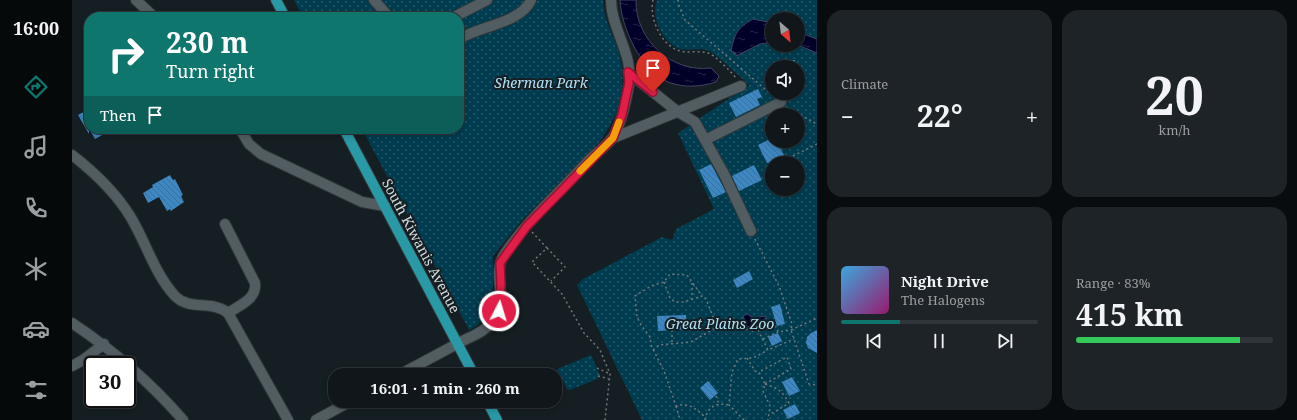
<!DOCTYPE html>
<meta charset="utf-8">
<style>
body{margin:0;font-family:"Noto Serif",serif;background:#1e2327;color:#f1f3f6;height:100vh;display:flex;flex-direction:column;font-size:15px;white-space:nowrap}
*{box-sizing:border-box;margin:0}
p{font-size:13px;color:#9c9fa2}
.icon{flex:none;width:22px;height:22px;fill:none;stroke:currentColor;stroke-width:2;stroke-linecap:round;stroke-linejoin:round}
.map{position:relative;flex:1;overflow:hidden}
.side{display:flex;flex-direction:column;gap:10px;padding:10px;background:#090c0e;width:480px}
.side>*{flex:none}
.guide{position:absolute;left:12px;top:12px;width:380px;height:122px;border-radius:16px;box-shadow:0 2px 6px #0003,0 0 0 1px #303539;background:#0f766e;color:#fff;overflow:hidden}
.needle{width:26px;rotate:152deg}
.buttons{position:absolute;left:693px;top:12px;display:grid;gap:8px}
.buttons a{display:grid;place-items:center;width:40px;height:40px;border-radius:50%;background:#10161a;box-shadow:0 2px 6px #0003,0 0 0 1px #303539;font-size:20px}
.speed{position:absolute;left:12px;top:356px;display:flex;gap:8px;font-size:20px;font-weight:700;text-align:center}
.speed>*{display:grid;place-content:center;width:52px;height:52px;border-radius:50%;background:#10161a;box-shadow:0 2px 6px #0003,0 0 0 1px #303539;line-height:1}
.speed .limit{border:2px solid #111;border-radius:6px;background:#fff;color:#111}
.pin{position:absolute;display:grid;place-items:center;width:34px;height:34px;color:#fff;margin:-41px -17px;border-radius:50% 50% 50% 0;rotate:-45deg;box-shadow:0 0 4px #0007}
.pin .icon{rotate:45deg}
.me{position:absolute;width:44px;margin:-22px;rotate:5deg;stroke-linejoin:round;filter:drop-shadow(0 0 3px #0008)}
.turn{display:flex;align-items:center;gap:14px;height:84px;padding:0 16px;font-size:18px}
.turn .icon{width:52px;height:52px;stroke-width:2.5}
.turn b{display:block;font-size:28px;line-height:34px}
.then{display:flex;align-items:center;height:38px;padding:0 16px;background:#0003;gap:8px;font-size:15px}
.big{font-size:30px;font-weight:700;line-height:1.1}
.side .widget{flex:1;display:flex;flex-direction:column;justify-content:center;gap:6px;min-width:0;padding:0 14px;border-radius:16px;background:#1e2327}
.side .dial{align-items:center;gap:0}
.dial b{font-size:52px;line-height:1}
.song{display:flex;align-items:center;gap:12px}
.cover{width:48px;height:48px;border-radius:6px;background:linear-gradient(135deg,hsl(200 70% 55%),hsl(320 70% 35%))}
.played{height:4px;border-radius:2px;background:linear-gradient(90deg,#0f766e 30%,#303539 30%)}
.keys{display:flex;justify-content:space-around;direction:ltr}
.heat{display:flex;justify-content:space-between;align-items:center;font-size:22px;direction:ltr}
.charge{height:6px;border-radius:3px;background:linear-gradient(90deg,#34c759 83%,#303539 0)}
.side .tiles{flex:1;display:grid;gap:10px;grid-template-columns:repeat(2,1fr)}
.trip{position:absolute;left:256px;top:368px;width:234px;height:40px;border-radius:16px;background:#10161a;box-shadow:0 2px 6px #0003,0 0 0 1px #303539;font-weight:700;line-height:40px;text-align:center}
main{display:flex;flex:1;min-height:0}
.tab-bar{display:flex;flex-direction:column;width:72px;justify-content:space-around;align-items:center;background:#06090a;color:#9c9fa2}
.tab-bar .icon{width:28px;height:28px}
.tab-bar .selected{color:#0f766e}
.tab-bar b{font-size:18px;color:#f1f3f6}
.map>svg:first-child{display:block}
.grass{fill:url(#grass-dots);fill-rule:evenodd}
.water{fill:url(#water-ripples);stroke:#414260}
.building{fill:url(#building-back-hatch)}
.lines{fill:none;stroke-linecap:round;stroke-linejoin:round}
.minor-casing{stroke:#30373a;stroke-width:12}
.major-casing{stroke:#30373a;stroke-width:12}
.path{stroke:#70787b;stroke-width:1.5;stroke-dasharray:2 3;stroke-linecap:butt}
.minor{stroke:#525d62;stroke-width:10}
.major{stroke:#2999a5;stroke-width:10}
.route-casing{stroke:#92132f;stroke-width:10}
.route{stroke:#e11d48;stroke-width:7}
.slow{stroke:#f59e0b;stroke-width:7}
.labels{text-anchor:middle;stroke-width:4;stroke-linejoin:round;paint-order:stroke}
.park-label{font-size:14px;font-style:italic;fill:#afe1f6;stroke:#151e22}
.street-label{font-size:14px;fill:#d5dcdf;stroke:#151e22}
</style>
<main>
<nav class="tab-bar">
<b>16:00</b>
<svg class="icon selected" aria-label="directions" viewBox="0 0 24 24"><path d="M12 3l9 9-9 9-9-9zM9 14v-3h6M13 9l2 2-2 2"/></svg>
<svg class="icon" aria-label="music" viewBox="0 0 24 24"><path d="M9 18V5l10-2v13"/><circle cx="6" cy="18" r="3"/><circle cx="16" cy="16" r="3"/></svg>
<svg class="icon" aria-label="phone" viewBox="0 0 24 24"><path d="M5 4h4l2 5-3 2q2 4 5 5l2-3 5 2v4C11 20 4 13 5 4z"/></svg>
<svg class="icon" aria-label="climate" viewBox="0 0 24 24"><path d="M12 3v18M4 7l16 10M4 17L20 7"/></svg>
<svg class="icon" aria-label="car" viewBox="0 0 24 24"><path d="M5 17H2v-5l4-1 3-4h7l3 4 3 1v5h-3M9 17h6M6 11h13"/><circle cx="7" cy="17" r="2"/><circle cx="17" cy="17" r="2"/></svg>
<svg class="icon" aria-label="filters" viewBox="0 0 24 24"><path d="M4 7h16M4 17h16"/><circle cx="9" cy="7" r="2"/><circle cx="15" cy="17" r="2"/></svg>
</nav>
<div class="map">
<svg width="745" height="420" viewBox="0 0 745 420">
<defs>
<pattern id="grass-dots" width="8" height="8" patternUnits="userSpaceOnUse"><rect width="8" height="8" fill="#003c4f"/><path d="M2 2h.1M6 6h.1" fill="none" stroke="#245868" stroke-width="1.8" stroke-linecap="round"/></pattern>
<pattern id="water-ripples" width="26" height="14" patternUnits="userSpaceOnUse"><rect width="26" height="14" fill="#010029"/><path d="M2 4q2-2 4 0t4 0M15 11q2-2 4 0t4 0" fill="none" stroke="#252548"/></pattern>
<pattern id="building-back-hatch" width="6" height="6" patternUnits="userSpaceOnUse"><rect width="6" height="6" fill="#3d87c3"/><path d="M-1 5l2 2M0 0l6 6M5-1l2 2" fill="none" stroke="#3e6f96"/></pattern>
</defs>
<rect width="100%" height="100%" fill="#151e22"/>
<g class="grass">
<path d="M222,0H531C532,17 538,29 544,44C557,79 550,112 528,141L450,220L421,256V302L413,318L404,326L397,330L290,129H387V17H231Z"/>
<path d="M585,0H745V420H570L505,285L511,279L590,237L600,240L604,229L642,209L606,133L677,85C665,74 653,62 639,52C632,47 617,51 608,49C591,43 578,17 585,0ZM700,19H726V45H700ZM700,67H726V93H700ZM700,115H726V141H700ZM700,163H726V189H700Z"/>
<path d="M519,355L528,375L525,379L498,390L495,389L485,369Z"/>
</g>
<g class="water">
<path d="M548,0H564C563,40 600,73 639,68L647,76L644,82C628,87 612,88 596,82C569,71 549,27 548,0Z"/>
<path d="M681,19L700,23V42L688,44L664,56V53L659,51C663,33 665,28 681,19Z"/>
<path d="M726,32L745,39V53L726,45Z"/>
<path d="M675,314L682,318L694,316L692,324L675,327L671,316Z"/>
</g>
<g class="building">
<path d="M708,60H723V67H707Z"/>
<path d="M686,89L690,97L685,99L688,105L664,117L657,103Z"/>
<path d="M17,109V134L6,115Z"/>
<path d="M17,129H41L23,139Z"/>
<path d="M700,138V141H705L714,159L707,163H695L686,145Z"/>
<path d="M639,164L654,192L641,198L627,170Z"/>
<path d="M682,165L690,180L667,191L660,176Z"/>
<path d="M98,175L101,180L103,179L111,195L109,196L112,202L99,211L98,209L95,211L87,197L76,203L71,193L81,187L80,185Z"/>
<path d="M677,271L681,279L665,288L661,280Z"/>
<path d="M708,304L713,324L705,326L699,307Z"/>
<path d="M614,315V329L586,331L585,316Z"/>
<path d="M745,330V353L736,348L734,343L735,337L739,333Z"/>
<path d="M706,333L710,341L700,346L696,337Z"/>
<path d="M720,377L728,391L717,396L710,382Z"/>
<path d="M636,381L646,393L638,400L628,388Z"/>
<path d="M723,404L728,413L716,419L711,410Z"/>
</g>
<g class="lines">
<g class="minor-casing">
<g id="minor">
<path d="M64,0L82,17"/>
<path d="M302,0L317,17"/>
<path d="M382,17L415,0"/>
<path d="M387,39C408,26 449,23 459,0"/>
<path d="M556,72L606,112L623,122L652,174L679,231"/>
<path d="M168,129L177,144L189,154L290,202L313,206"/>
<path d="M541,138L669,86"/>
<path d="M635,139L709,102"/>
<path d="M0,155C22,172 43,192 58,216C74,242 82,273 103,296C117,311 141,300 156,313L216,420"/>
<path d="M153,224L183,283C185,299 168,305 156,313"/>
<path d="M0,323C42,351 78,382 111,420"/>
<path d="M0,366L11,360L32,344"/>
<path d="M327,375C346,365 364,355 383,345C396,337 411,334 421,321C438,300 419,275 432,255C455,220 489,191 517,160C524,153 536,145 541,137C550,122 554,102 557,85C562,55 539,29 539,0"/>
<path d="M244,420L279,401"/>
</g>
</g>
<g class="major-casing">
<g id="major">
<path d="M204,0L213,17"/>
<path d="M272,129L402,375"/>
<path d="M415,401L425,420"/>
</g>
</g>
<g class="path">
<path d="M581,0C577,17 588,43 605,50C615,54 626,50 636,53C643,55 659,72 664,78"/>
<path d="M606,0L607,6L613,20L701,96"/>
<path d="M715,108L745,124"/>
<path d="M714,163L719,157L745,144"/>
<path d="M460,232L475,248L460,262L490,294L512,333L528,350L538,374L533,420"/>
<path d="M683,239L707,286L720,324L719,330L737,384L745,385"/>
<path d="M475,248L493,267L479,281"/>
<path d="M592,282L598,298L603,302H612L630,296L615,275L598,274L592,282L579,286L563,296L565,317L569,325L578,337L579,345L592,371L604,406C617,402 624,409 633,417"/>
<path d="M620,283V299"/>
<path d="M645,327L672,328L681,331L703,325L706,332L719,330L745,318"/>
<path d="M600,330V344"/>
<path d="M686,330L696,350L722,339"/>
<path d="M691,339L706,332"/>
<path d="M581,350L587,345L619,342L645,327L634,299L630,296"/>
<path d="M675,358L683,371L687,372"/>
<path d="M525,368L538,374"/>
<path d="M526,376L537,379"/>
<path d="M693,384L719,369L715,357L687,372L693,384L691,391L698,406L696,420"/>
<path d="M693,384C706,388 710,391 717,403L701,413L697,412"/>
<path d="M644,396L647,404"/>
<path d="M604,406L608,420"/>
<path d="M633,420C635,407 644,402 657,405"/>
<path d="M672,420L657,405L660,372L666,359L681,358L696,350"/>
</g>
<use href="#minor" class="minor"/>
<use href="#major" class="major"/>
</g>
<g class="lines">
<g class="route-casing">
<path id="route" d="M427,311L429,285L428,263L455,226L541,138L550,115L557,83L556,72L581,92"/>
</g>
<use href="#route" class="route"/>
<path class="slow" d="M508,171L541,138L547,122"/>
</g>
<g class="labels">
<g class="park-label">
<text x="469" y="88">Sherman Park</text>
<text x="648" y="329">Great Plains Zoo</text>
</g>
<g class="street-label">
<text transform="translate(349 246) rotate(62)" y="5">South Kiwanis Avenue</text>
</g>
</g>
</svg>
<div class="buttons">
<a><svg class="needle" viewBox="-14 -14 28 28"><path d="M0-13l5 13h-10z" fill="#e53935"/><path d="M0 13l5-13h-10z" fill="#9c9fa2"/></svg></a>
<a><svg class="icon" aria-label="sound" viewBox="0 0 24 24"><path d="M4 9h4l5-4v14l-5-4H4zM17 9q2 3 0 6"/></svg></a>
<a>+</a>
<a>−</a>
</div>
<div class="speed"><div class="limit">30</div></div>
<div class="pin" style="left:581px;top:92px;background:#d93025"><svg class="icon" aria-label="arrive" viewBox="0 0 24 24"><path d="M6 21V4h12l-3 4 3 4H6"/></svg></div>
<svg class="me" style="left:427px;top:311px" viewBox="-20 -20 40 40"><circle r="17" fill="#e11d48" stroke="#fff" stroke-width="3"/><path d="M0-11L8 9 0 5-8 9z" fill="#fff"/></svg>
<div class="trip">16:01 · 1 min · 260 m</div>
<div class="guide">
<div class="turn"><svg class="icon" aria-label="right" viewBox="0 0 24 24"><path d="M7 20v-9h11M14 6l5 5-5 5"/></svg><div><b>230 m</b>Turn right</div></div>
<div class="then">Then<svg class="icon" aria-label="arrive" viewBox="0 0 24 24"><path d="M6 21V4h12l-3 4 3 4H6"/></svg></div>
</div>
</div>
<section class="side">
<div class="tiles">
<div class="widget"><p>Climate</p>
<div class="heat"><a>−</a><b class="big">22°</b><a>+</a></div>
</div>
<div class="widget dial"><b>20</b><p>km/h</p></div>
<div class="widget">
<div class="song"><i class="cover"></i><div><b>Night Drive</b><p>The Halogens</p></div></div>
<div class="played"></div>
<div class="keys"><svg class="icon" aria-label="previous" viewBox="0 0 24 24"><path d="M18 5L8 12l10 7zM5 5v14"/></svg><svg class="icon" aria-label="pause" viewBox="0 0 24 24"><path d="M8 5v14M16 5v14"/></svg><svg class="icon" aria-label="next" viewBox="0 0 24 24"><path d="M6 5l10 7-10 7zM19 5v14"/></svg></div>
</div>
<div class="widget"><p>Range · 83%</p><b class="big">415 km</b><div class="charge"></div></div>
</div>
</section>
</main>
